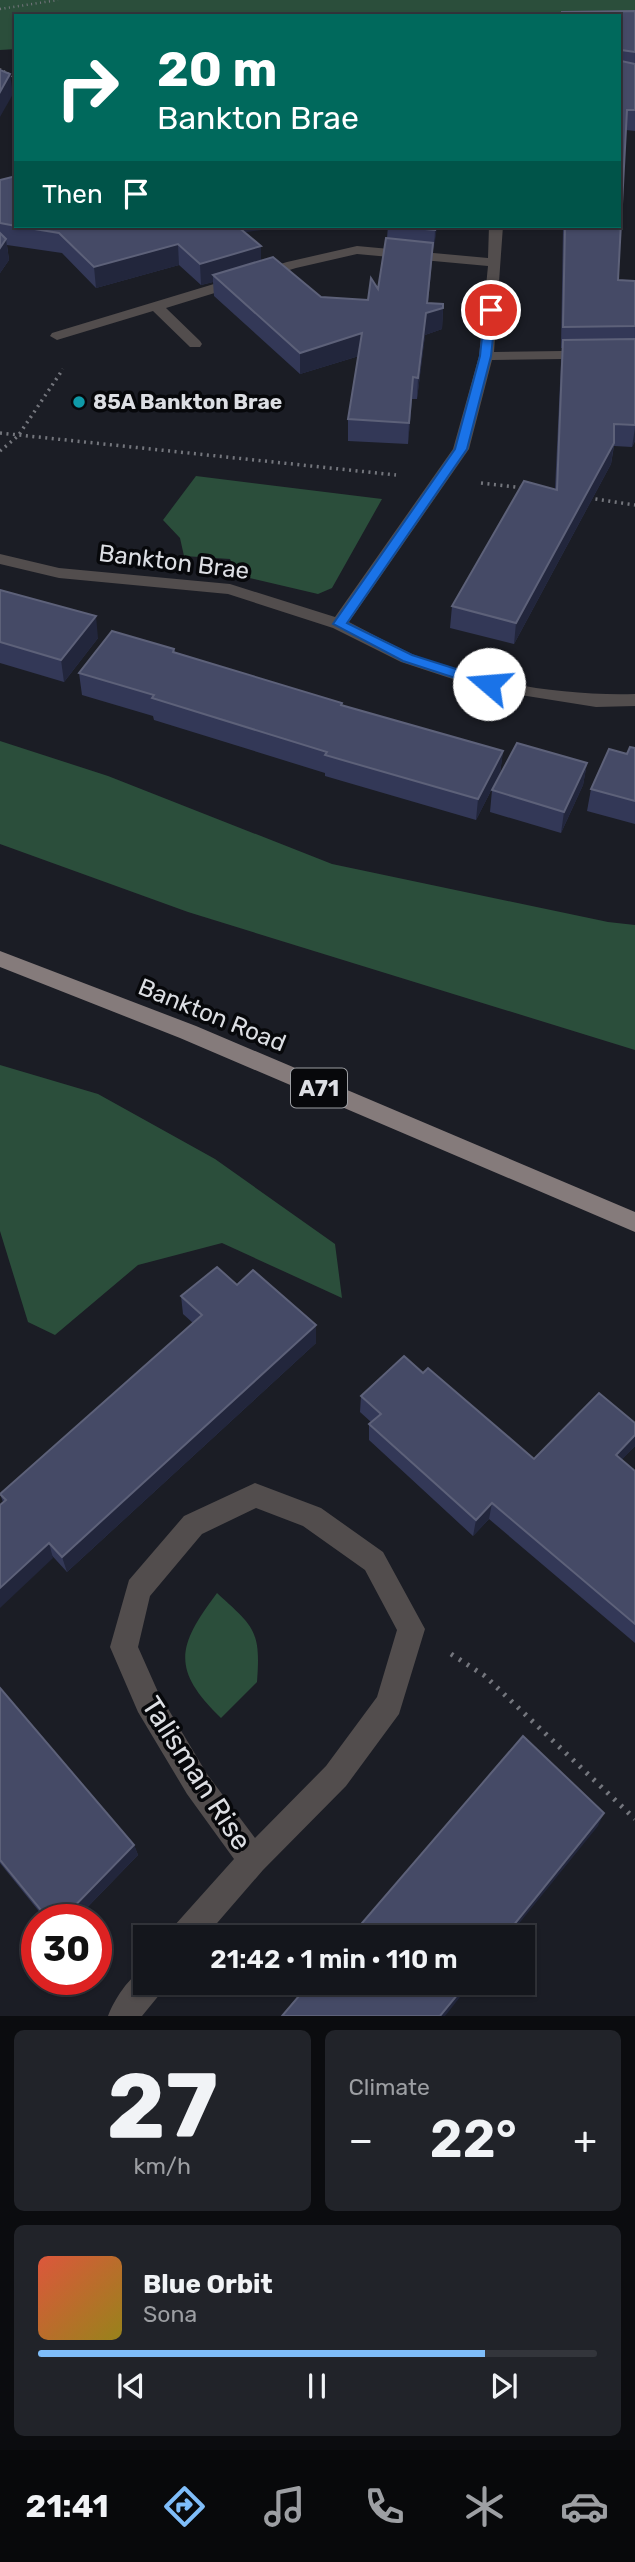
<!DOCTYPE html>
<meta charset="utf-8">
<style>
body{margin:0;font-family:Rubik,sans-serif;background:#212329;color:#f1f3f6;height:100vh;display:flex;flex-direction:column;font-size:26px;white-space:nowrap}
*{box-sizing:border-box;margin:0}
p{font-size:23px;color:#9d9fa3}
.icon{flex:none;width:38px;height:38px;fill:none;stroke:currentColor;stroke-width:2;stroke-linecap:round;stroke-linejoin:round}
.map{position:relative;height:2016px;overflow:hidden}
.side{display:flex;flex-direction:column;gap:14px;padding:14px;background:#0b0c0f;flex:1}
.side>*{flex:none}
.top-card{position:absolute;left:14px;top:14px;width:607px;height:214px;border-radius:0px;box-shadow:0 2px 5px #0004,0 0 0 2px #33353b;background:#00695c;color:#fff;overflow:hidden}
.speed{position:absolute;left:21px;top:1904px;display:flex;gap:14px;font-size:35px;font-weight:700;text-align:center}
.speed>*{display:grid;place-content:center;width:91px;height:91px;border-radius:50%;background:#14161c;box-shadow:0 2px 5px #0004,0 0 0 2px #33353b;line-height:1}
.speed .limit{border:10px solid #d22;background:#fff;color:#111}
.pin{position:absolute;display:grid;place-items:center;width:60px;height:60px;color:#fff;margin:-30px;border:4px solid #fff;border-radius:50%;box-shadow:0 2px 7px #0007}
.me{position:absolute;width:77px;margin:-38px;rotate:288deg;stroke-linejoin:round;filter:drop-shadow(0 0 5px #0008)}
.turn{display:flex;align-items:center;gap:24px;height:147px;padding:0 28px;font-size:32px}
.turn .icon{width:91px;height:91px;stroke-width:2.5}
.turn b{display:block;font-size:49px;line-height:60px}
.then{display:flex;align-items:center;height:66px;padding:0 28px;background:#0003;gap:14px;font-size:26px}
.big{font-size:52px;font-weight:600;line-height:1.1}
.side .widget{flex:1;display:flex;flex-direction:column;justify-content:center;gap:10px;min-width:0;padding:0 24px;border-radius:10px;background:#212329}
.side .dial{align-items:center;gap:0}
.dial b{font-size:91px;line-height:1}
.song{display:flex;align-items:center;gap:21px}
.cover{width:84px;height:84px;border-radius:10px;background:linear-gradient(135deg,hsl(10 70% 55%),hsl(50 70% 35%))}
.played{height:7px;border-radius:4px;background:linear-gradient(90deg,#7fbdf9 80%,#33353b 80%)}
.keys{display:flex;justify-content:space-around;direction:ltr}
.heat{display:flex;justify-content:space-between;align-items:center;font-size:38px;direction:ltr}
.side .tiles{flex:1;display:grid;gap:14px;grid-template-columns:1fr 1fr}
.widget:last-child{grid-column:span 2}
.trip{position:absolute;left:133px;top:1925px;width:402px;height:70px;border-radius:0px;background:#14161c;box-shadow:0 2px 5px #0004,0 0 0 2px #33353b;font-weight:600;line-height:70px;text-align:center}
.menu{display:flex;height:112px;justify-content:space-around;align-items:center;background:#08090b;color:#9d9fa3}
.menu .icon{width:49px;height:49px}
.menu .current{color:#7fbdf9}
.menu b{font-size:32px;color:#f1f3f6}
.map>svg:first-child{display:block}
.green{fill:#2b4e3b}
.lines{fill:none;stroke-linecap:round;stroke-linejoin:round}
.path-far2{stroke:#74767d;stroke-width:2.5;stroke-dasharray:1 3.5;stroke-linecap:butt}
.path-far1{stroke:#74767d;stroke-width:3.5;stroke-dasharray:2 4.5;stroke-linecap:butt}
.path{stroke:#74767d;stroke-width:5;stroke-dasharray:2.5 7;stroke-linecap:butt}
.street{fill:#524d4d;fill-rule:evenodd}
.primary{fill:#857b7b;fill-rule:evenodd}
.wall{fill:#333857}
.shaded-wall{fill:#22263c}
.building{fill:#454a66;stroke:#5d6179;stroke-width:2}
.route{fill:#1a73e8;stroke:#114b97;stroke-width:2}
.culture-dot{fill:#0f9aa8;stroke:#07080b;stroke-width:2.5}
.labels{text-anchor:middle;stroke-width:7;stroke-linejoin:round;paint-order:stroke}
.far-poi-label{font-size:21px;font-weight:bold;fill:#dcdee3;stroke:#07080b;text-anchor:start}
.shield{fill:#07080b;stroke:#9c9ea2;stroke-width:2}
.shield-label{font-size:23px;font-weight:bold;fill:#dcdee3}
.street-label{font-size:24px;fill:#dcdee3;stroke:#07080b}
.near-street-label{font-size:28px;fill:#dcdee3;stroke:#07080b}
</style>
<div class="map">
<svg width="635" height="2016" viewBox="0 0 635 2016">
<rect width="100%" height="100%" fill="#1b1d25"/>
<g class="green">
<path d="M0,0H635V14L16,16V49L0,50Z"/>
<path d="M196,476L382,499L332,588L318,594L237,575L230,559L184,556L180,538L163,520Z"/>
<path d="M0,741L108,776L332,864L608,922L635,925V1050L188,912L0,844Z"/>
<path d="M0,1065L98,1094L215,1159L335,1244L342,1298L222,1243L138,1265L55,1335L28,1322L0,1231Z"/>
<path d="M217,1593C254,1627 261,1630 257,1682L221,1718C170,1669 178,1645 217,1593Z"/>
</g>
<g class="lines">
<g class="path-far2">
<path d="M0,9L58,0"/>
<path d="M0,69L16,78"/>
</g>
<g class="path-far1">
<path d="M0,433L396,475"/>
<path d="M0,451L18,436L63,369"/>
<path d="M481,483L525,488"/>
<path d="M589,498L635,505"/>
</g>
<path class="path" d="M451,1654L485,1676L635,1819"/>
<g class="street">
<path d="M489,226H503L494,352L635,350V358L492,360L469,449L349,622C370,633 391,644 412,654C481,683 561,696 635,694V706L596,707L483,689L401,662L333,628L228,594L59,578L0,564V554L59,568L230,584L335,617L453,449L479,356L488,266L357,254L296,268L166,308L200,341L202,344L200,347H190L153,311L57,340L50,336L52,333L287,262L357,246L488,258Z"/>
<path d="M255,1483L321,1508L383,1552L425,1629L399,1714L346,1786L263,1870L205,1937H170L174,1926L234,1859L187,1794L138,1712L110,1647L129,1580L184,1516ZM256,1508L303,1526L365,1570L397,1630L377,1697L326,1766L255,1838L207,1774L158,1692L138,1647L150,1596L202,1534Z"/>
<path d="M145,1969V1983H164L160,1994L142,2016H108C114,2000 129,1976 145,1969Z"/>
</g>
<path class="primary" d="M0,951L196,1026L635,1212V1232L180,1038L0,967Z"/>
</g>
<g class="wall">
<path d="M635,11V131L626,130L618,280L635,281V441L632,447L614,446L611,464L514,644L450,628L452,606L555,489L561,362L562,348H561L563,226H620V16Z"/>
<path d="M0,180L244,232L261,260L321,297L368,300L378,289L387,238L388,226H437L433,250L428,303L443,308L442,329L425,335L417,399H412L408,444L348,441V419L359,356L300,374L214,296L213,282L201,285L179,265L96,288L62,253L7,245L9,260L0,273Z"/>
<path d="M0,590L98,638L64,682L0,663Z"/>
<path d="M174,649L175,652L342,705L503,751L500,773L476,820L325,776V773L154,720L153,716L82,695L79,673Z"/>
<path d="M635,748V824L587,811L591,789Z"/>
<path d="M587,763L583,785L561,833L490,812L492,790Z"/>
<path d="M237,1285L316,1325V1343L67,1572L3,1502L0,1494L193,1323L183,1314L181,1296Z"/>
<path d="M423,1373L534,1459L635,1423V1446L621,1460L635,1471V1643L489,1519L473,1536L369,1440V1424L371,1422L360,1412L361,1396Z"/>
<path d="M0,1688L134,1845L138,1855L75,1920H46L0,1863Z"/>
</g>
<g class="shaded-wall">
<path d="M10,74L13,94L0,117V92Z"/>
<path d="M224,226H293L224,235Z"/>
<path d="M435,226H437L434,250L435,230Z"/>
<path d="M6,239L9,260L0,273V248Z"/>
<path d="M433,243L427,313L443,308L442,329L425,335L417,399L418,378Z"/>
<path d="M178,244L179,265L96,288L94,267Z"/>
<path d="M261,246V267L213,275V282L201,285L200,264Z"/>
<path d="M362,333V355L300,374V353Z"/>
<path d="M413,377L412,399L408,444L409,423Z"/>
<path d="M635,428V441L632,447Z"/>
<path d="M614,443L611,464L514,644L516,623Z"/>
<path d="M96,616L98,638L64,682L61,660Z"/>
<path d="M503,751L500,773L476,820L478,799Z"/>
<path d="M587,763L583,785L561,833L564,812Z"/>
<path d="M316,1325V1343L67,1572L62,1557Z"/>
<path d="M635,1435V1446L611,1471L616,1455Z"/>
<path d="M492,1503L489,1519L473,1536L476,1520Z"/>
<path d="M49,1543L53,1558L0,1608V1588Z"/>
<path d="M604,1813L598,1826L508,1937H504Z"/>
<path d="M134,1845L138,1855L75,1920H61Z"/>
<path d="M467,1983H471L445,2016H440Z"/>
</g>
<g class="building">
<path d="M635,11V52L621,50V61L635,64V110H627L618,280L635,281V326L563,327L565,226H620V16H562V12Z"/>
<path d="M0,70L10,74L0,92Z"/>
<path d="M16,176V226L0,223V180Z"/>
<path d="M16,226H237L261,246L200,264L178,244L94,267L59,233Z"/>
<path d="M391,226H435V230Z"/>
<path d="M0,233L6,239L0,248Z"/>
<path d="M386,238L433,243L427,303L443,304V308L426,313L418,378L413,377L409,423L348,419L362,333L300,353L213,275L273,257L321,297L368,300L371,278L378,289Z"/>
<path d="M635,339V425L614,424V443L516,623L452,606L524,481L557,490L563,340Z"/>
<path d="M0,590L96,616L61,660L0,642Z"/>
<path d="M112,631L174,649L173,652L342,703L341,705L503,751L478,799L325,755L327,752L152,698L154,695L79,673Z"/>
<path d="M517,743L587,763L564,812L492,790Z"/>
<path d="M630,747L635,748V801L591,789L609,749L627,754Z"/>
<path d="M217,1267L237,1285L253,1270L316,1325L62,1557L49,1543L0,1588V1505L6,1500L0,1494L202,1315L181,1296Z"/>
<path d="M404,1356L423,1373L428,1368L534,1459L599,1393L635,1423V1435L616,1455L635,1471V1624L492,1503L476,1520L369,1424L381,1414L361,1396Z"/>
<path d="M0,1688L134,1845L61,1920H49L0,1860Z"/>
<path d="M523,1736L604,1813L504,1937H350Z"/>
<path d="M310,1983H467L440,2016H282Z"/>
</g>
<path class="route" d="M491,306L496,310L491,356L467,449L347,623L412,655L494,681V688L489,689L403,661L333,624L455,449L480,356L485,310Z"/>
<circle class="culture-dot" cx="79" cy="402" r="7"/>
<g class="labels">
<g class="far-poi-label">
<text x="93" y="409">85A Bankton Brae</text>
</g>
<rect class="shield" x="291" y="1068.5" width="56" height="39" rx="5"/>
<g class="shield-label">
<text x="319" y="1096">A71</text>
</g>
<g class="street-label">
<text transform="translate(174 562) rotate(7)" y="8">Bankton Brae</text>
<text transform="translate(212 1015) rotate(22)" y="8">Bankton Road</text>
</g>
<g class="near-street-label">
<text transform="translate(197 1773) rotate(57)" y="10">Talisman Rise</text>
</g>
</g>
</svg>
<div class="speed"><div class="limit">30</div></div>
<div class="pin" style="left:491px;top:310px;background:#d93025"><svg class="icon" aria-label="arrive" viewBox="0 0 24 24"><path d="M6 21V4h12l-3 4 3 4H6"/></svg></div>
<svg class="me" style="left:489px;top:684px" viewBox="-20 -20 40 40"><circle r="19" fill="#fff"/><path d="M0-13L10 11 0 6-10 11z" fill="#1a73e8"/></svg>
<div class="trip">21:42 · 1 min · 110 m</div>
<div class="top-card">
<div class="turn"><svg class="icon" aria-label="right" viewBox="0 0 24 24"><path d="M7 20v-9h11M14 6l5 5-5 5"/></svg><div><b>20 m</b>Bankton Brae</div></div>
<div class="then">Then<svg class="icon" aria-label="arrive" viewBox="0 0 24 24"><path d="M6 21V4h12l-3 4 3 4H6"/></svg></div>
</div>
</div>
<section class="side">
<div class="tiles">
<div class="widget dial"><b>27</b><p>km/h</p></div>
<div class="widget"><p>Climate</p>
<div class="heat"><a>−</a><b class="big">22°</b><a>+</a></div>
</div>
<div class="widget">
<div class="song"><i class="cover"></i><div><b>Blue Orbit</b><p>Sona</p></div></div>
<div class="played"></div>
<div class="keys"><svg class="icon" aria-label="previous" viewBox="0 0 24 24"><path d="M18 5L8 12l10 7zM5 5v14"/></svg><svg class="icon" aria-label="pause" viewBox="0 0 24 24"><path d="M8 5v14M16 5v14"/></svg><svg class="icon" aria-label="next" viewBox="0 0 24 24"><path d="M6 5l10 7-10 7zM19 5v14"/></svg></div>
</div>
</div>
</section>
<nav class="menu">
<b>21:41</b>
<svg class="icon current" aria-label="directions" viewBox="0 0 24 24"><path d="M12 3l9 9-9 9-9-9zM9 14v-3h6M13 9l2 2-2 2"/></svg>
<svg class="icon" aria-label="music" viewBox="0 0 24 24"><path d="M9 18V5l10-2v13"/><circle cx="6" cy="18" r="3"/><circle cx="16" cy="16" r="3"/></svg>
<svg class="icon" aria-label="phone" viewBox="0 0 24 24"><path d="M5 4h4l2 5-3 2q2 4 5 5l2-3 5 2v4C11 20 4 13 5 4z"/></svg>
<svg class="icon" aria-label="climate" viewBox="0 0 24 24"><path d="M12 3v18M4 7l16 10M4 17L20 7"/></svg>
<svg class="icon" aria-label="car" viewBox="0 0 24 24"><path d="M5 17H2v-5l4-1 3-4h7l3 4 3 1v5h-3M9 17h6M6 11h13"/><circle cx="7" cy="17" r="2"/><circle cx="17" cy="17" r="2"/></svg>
</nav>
